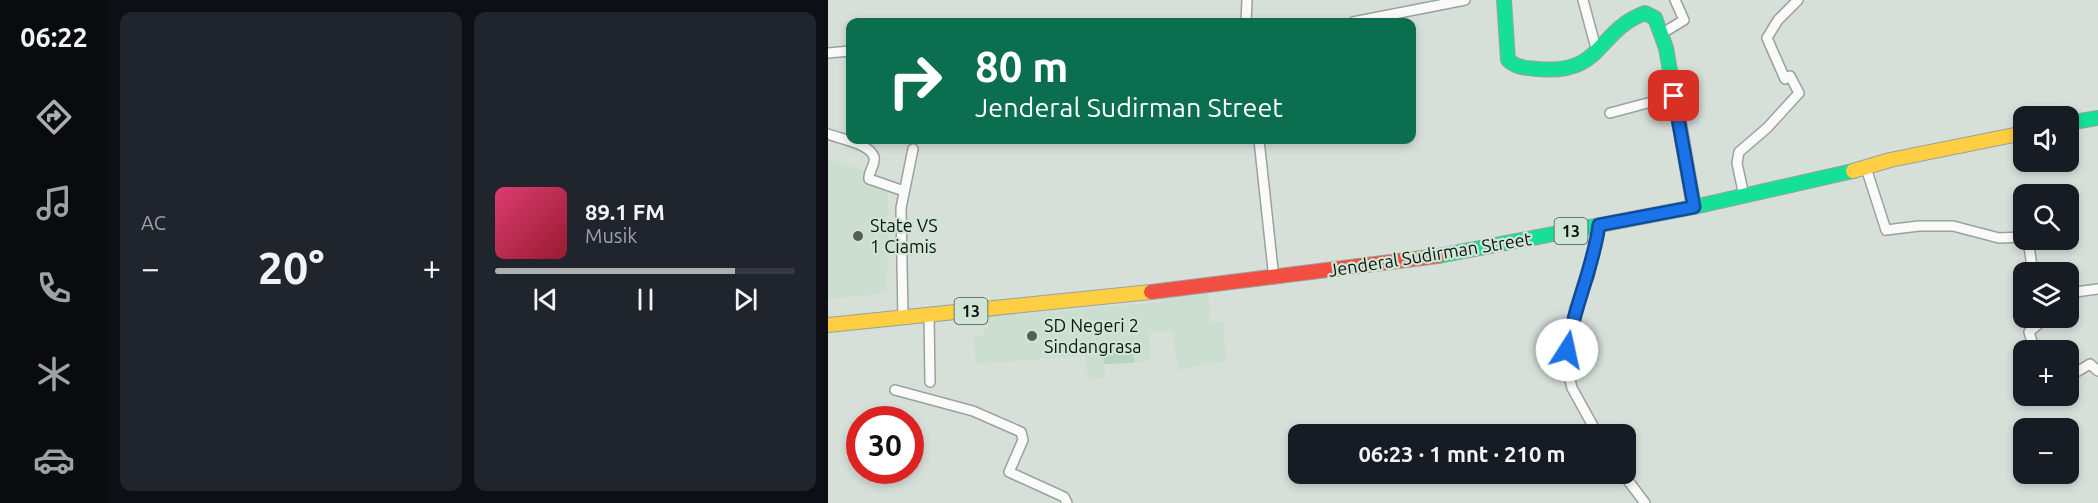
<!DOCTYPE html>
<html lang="id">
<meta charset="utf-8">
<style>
body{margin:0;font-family:Ubuntu,sans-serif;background:#20242c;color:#f1f3f6;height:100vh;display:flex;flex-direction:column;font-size:22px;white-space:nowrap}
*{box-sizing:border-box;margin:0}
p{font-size:20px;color:#9ea1a6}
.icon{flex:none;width:33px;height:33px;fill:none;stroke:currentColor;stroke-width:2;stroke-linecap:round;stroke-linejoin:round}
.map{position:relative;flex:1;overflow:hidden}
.side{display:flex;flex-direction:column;gap:12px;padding:12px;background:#0d0f14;width:720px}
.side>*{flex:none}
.guide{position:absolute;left:18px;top:18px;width:570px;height:126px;border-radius:12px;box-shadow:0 3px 9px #0003;background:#0b6e4f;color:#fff;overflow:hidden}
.buttons{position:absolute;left:1185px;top:106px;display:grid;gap:12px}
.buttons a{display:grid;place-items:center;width:66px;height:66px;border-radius:12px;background:#171b24;box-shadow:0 3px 9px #0003;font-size:30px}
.speed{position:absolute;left:18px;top:406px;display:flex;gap:12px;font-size:30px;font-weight:700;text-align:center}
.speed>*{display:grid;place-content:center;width:78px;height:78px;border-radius:50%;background:#171b24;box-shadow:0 3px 9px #0003;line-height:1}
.speed .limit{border:9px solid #d22;background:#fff;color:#111}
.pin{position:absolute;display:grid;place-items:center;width:51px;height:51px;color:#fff;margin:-26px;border-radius:12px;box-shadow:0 3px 9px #0006}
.me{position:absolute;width:66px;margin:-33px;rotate:10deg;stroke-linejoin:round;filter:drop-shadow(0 0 4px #0008)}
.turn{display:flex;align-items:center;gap:21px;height:126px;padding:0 30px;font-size:27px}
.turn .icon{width:78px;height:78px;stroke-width:2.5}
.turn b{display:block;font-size:42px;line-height:51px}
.big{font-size:45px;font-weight:700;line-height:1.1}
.side .card{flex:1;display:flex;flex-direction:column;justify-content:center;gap:9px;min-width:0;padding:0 21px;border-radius:12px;background:#20242c}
.song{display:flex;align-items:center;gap:18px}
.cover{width:72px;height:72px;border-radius:9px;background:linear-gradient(135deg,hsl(340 70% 55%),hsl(350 70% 35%))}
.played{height:6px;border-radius:3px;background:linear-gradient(90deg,#abafae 80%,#363941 80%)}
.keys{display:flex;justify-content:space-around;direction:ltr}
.heat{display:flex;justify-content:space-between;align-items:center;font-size:33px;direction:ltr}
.side .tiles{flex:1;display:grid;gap:12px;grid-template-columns:repeat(2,1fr)}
.trip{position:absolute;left:460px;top:424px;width:348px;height:60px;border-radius:12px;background:#171b24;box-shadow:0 3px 9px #0003;font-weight:700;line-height:60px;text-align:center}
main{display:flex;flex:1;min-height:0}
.menu{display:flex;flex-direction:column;width:108px;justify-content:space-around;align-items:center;background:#090b0e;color:#9ea1a6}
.menu .icon{width:42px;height:42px}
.menu .selected{color:#abafae}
.menu b{font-size:27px;color:#f1f3f6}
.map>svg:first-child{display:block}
.built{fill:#cbded0}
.green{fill:#b4d6be}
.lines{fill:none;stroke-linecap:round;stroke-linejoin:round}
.street-casing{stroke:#9aa29c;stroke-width:12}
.fast-casing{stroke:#9aa29c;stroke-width:16}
.slow-casing{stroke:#9aa29c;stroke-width:16}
.jam-casing{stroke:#9aa29c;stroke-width:16}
.street{stroke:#f9faf9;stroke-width:9}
.fast{stroke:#16e098;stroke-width:14}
.slow{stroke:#ffcf43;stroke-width:14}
.jam{stroke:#f24e42;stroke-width:14}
.route-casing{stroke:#114b97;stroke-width:15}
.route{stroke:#1a73e8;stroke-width:10}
.poi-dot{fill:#555c57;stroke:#d1e5d7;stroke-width:2}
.labels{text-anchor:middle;stroke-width:4.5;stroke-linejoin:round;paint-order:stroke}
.shield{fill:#d1e5d7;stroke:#49534c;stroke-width:1.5}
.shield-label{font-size:16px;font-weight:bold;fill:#0f1511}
.poi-label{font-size:18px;fill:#0f1511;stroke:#d1e5d7;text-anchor:start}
.street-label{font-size:18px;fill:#0f1511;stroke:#d1e5d7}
</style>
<main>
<nav class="menu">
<b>06:22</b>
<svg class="icon selected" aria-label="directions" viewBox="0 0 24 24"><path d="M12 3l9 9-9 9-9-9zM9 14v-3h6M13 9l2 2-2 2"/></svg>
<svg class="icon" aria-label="music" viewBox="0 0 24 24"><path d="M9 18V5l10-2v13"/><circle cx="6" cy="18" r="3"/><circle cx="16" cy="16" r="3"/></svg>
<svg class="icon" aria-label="phone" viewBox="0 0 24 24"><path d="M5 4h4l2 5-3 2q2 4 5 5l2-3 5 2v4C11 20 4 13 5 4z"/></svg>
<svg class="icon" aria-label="climate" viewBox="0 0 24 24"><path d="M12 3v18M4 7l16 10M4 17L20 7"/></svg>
<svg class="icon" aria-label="car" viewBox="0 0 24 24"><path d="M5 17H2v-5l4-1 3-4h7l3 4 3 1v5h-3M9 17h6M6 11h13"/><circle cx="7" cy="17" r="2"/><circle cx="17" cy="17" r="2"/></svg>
</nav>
<section class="side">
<div class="tiles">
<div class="card"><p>AC</p>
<div class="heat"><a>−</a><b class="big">20°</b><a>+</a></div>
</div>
<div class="card">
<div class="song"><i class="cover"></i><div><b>89.1 FM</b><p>Musik</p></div></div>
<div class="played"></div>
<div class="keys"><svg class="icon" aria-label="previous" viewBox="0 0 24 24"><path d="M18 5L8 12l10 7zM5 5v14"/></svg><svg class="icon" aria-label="pause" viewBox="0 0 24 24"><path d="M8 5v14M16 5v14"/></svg><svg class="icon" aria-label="next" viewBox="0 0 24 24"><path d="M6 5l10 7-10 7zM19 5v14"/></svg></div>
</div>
</div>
</section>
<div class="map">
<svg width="1270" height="503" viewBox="0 0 1270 503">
<rect width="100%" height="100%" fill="#d6e0d9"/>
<g class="built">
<path d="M0,159L60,178L59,293L0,299Z"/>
<path d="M380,292L383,322H395L398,361L352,369L348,357L345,331L321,333L323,361L276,364L277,378L260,379L257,356L148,364L146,337L156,336V329L160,328L159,317L334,302L333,297Z"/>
</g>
<path class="green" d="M304,341L306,363L276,364L275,343Z"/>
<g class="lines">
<g class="street-casing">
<g id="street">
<path d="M755,0L769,52"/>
<path d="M418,22L419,0"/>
<path d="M525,22L637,0"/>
<path d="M833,34L856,20L847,0"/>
<path d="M0,53L22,51"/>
<path d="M782,113L846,96"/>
<path d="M0,134C12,139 41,143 46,157C48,164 40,172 41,179L76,191"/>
<path d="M431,140L446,279"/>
<path d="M1038,168L1058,230L1091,226H1125L1171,238L1196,237"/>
<path d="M916,196L909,163L911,152L939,128L971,93L962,76L957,79L939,38L950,20L970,0"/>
<path d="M1200,240L1205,273"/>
<path d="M1240,293L1270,289"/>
<path d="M101,315L102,382"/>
<path d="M75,318L73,208L85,149"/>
<path d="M1207,351L1201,332L1213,322V318"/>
<path d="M1240,377L1262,364L1270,371"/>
<path d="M67,390L145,411L193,432L195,440L181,472L236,497L239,503"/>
<path d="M770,435L744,388L738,363L747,308L761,276L771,225"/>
<path d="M795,474L817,503"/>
</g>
</g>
<g class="fast-casing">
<g id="fast">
<path d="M676,0L680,60C689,68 698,68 710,69C776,75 768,31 817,13L827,18L838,48L866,207"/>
<path d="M1240,123L1270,118"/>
<path d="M610,256L866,207L1025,171"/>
</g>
</g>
<g class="slow-casing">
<g id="slow">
<path d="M1025,171L1062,160L1196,133"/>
<path d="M0,325L323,292"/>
</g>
</g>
<g class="jam-casing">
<path id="jam" d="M323,292L610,256"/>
</g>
<use href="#street" class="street"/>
<use href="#fast" class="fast"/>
<use href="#slow" class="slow"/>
<use href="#jam" class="jam"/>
</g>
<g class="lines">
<g class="route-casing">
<path id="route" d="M739,350C746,306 765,269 771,225L866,207L846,96"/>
</g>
<use href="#route" class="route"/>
</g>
<g class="poi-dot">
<circle cx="30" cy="236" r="6"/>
<circle cx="204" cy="336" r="6"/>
</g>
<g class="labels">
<g class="shield">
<rect x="726.5" y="218" width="33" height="26" rx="4.5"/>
<rect x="126.5" y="298" width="33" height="26" rx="4.5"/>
</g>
<g class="shield-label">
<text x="743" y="237">13</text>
<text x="143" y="317">13</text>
</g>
<g class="poi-label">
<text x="42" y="232">State VS<tspan x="42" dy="21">1 Ciamis</tspan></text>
<text x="216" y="332">SD Negeri 2<tspan x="216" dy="21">Sindangrasa</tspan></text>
</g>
<g class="street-label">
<text transform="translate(602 255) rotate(-9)" y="6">Jenderal Sudirman Street</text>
</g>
</g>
</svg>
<div class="buttons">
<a><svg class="icon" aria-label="sound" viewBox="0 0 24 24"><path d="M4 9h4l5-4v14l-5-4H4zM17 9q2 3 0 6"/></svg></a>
<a><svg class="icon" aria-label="search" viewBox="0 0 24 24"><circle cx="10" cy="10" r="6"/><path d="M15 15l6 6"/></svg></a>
<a><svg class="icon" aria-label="layers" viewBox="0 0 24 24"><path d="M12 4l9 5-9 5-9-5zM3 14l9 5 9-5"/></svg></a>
<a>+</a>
<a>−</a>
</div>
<div class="speed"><div class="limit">30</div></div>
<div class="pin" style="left:846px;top:96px;background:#d93025"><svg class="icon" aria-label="arrive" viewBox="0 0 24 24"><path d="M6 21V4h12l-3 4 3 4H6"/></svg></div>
<svg class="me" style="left:739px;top:350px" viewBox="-20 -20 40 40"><circle r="19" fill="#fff"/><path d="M0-13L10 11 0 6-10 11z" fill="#1a73e8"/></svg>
<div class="trip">06:23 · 1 mnt · 210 m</div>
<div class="guide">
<div class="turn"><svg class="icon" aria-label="right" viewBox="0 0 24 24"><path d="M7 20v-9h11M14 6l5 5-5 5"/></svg><div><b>80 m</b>Jenderal Sudirman Street</div></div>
</div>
</div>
</main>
